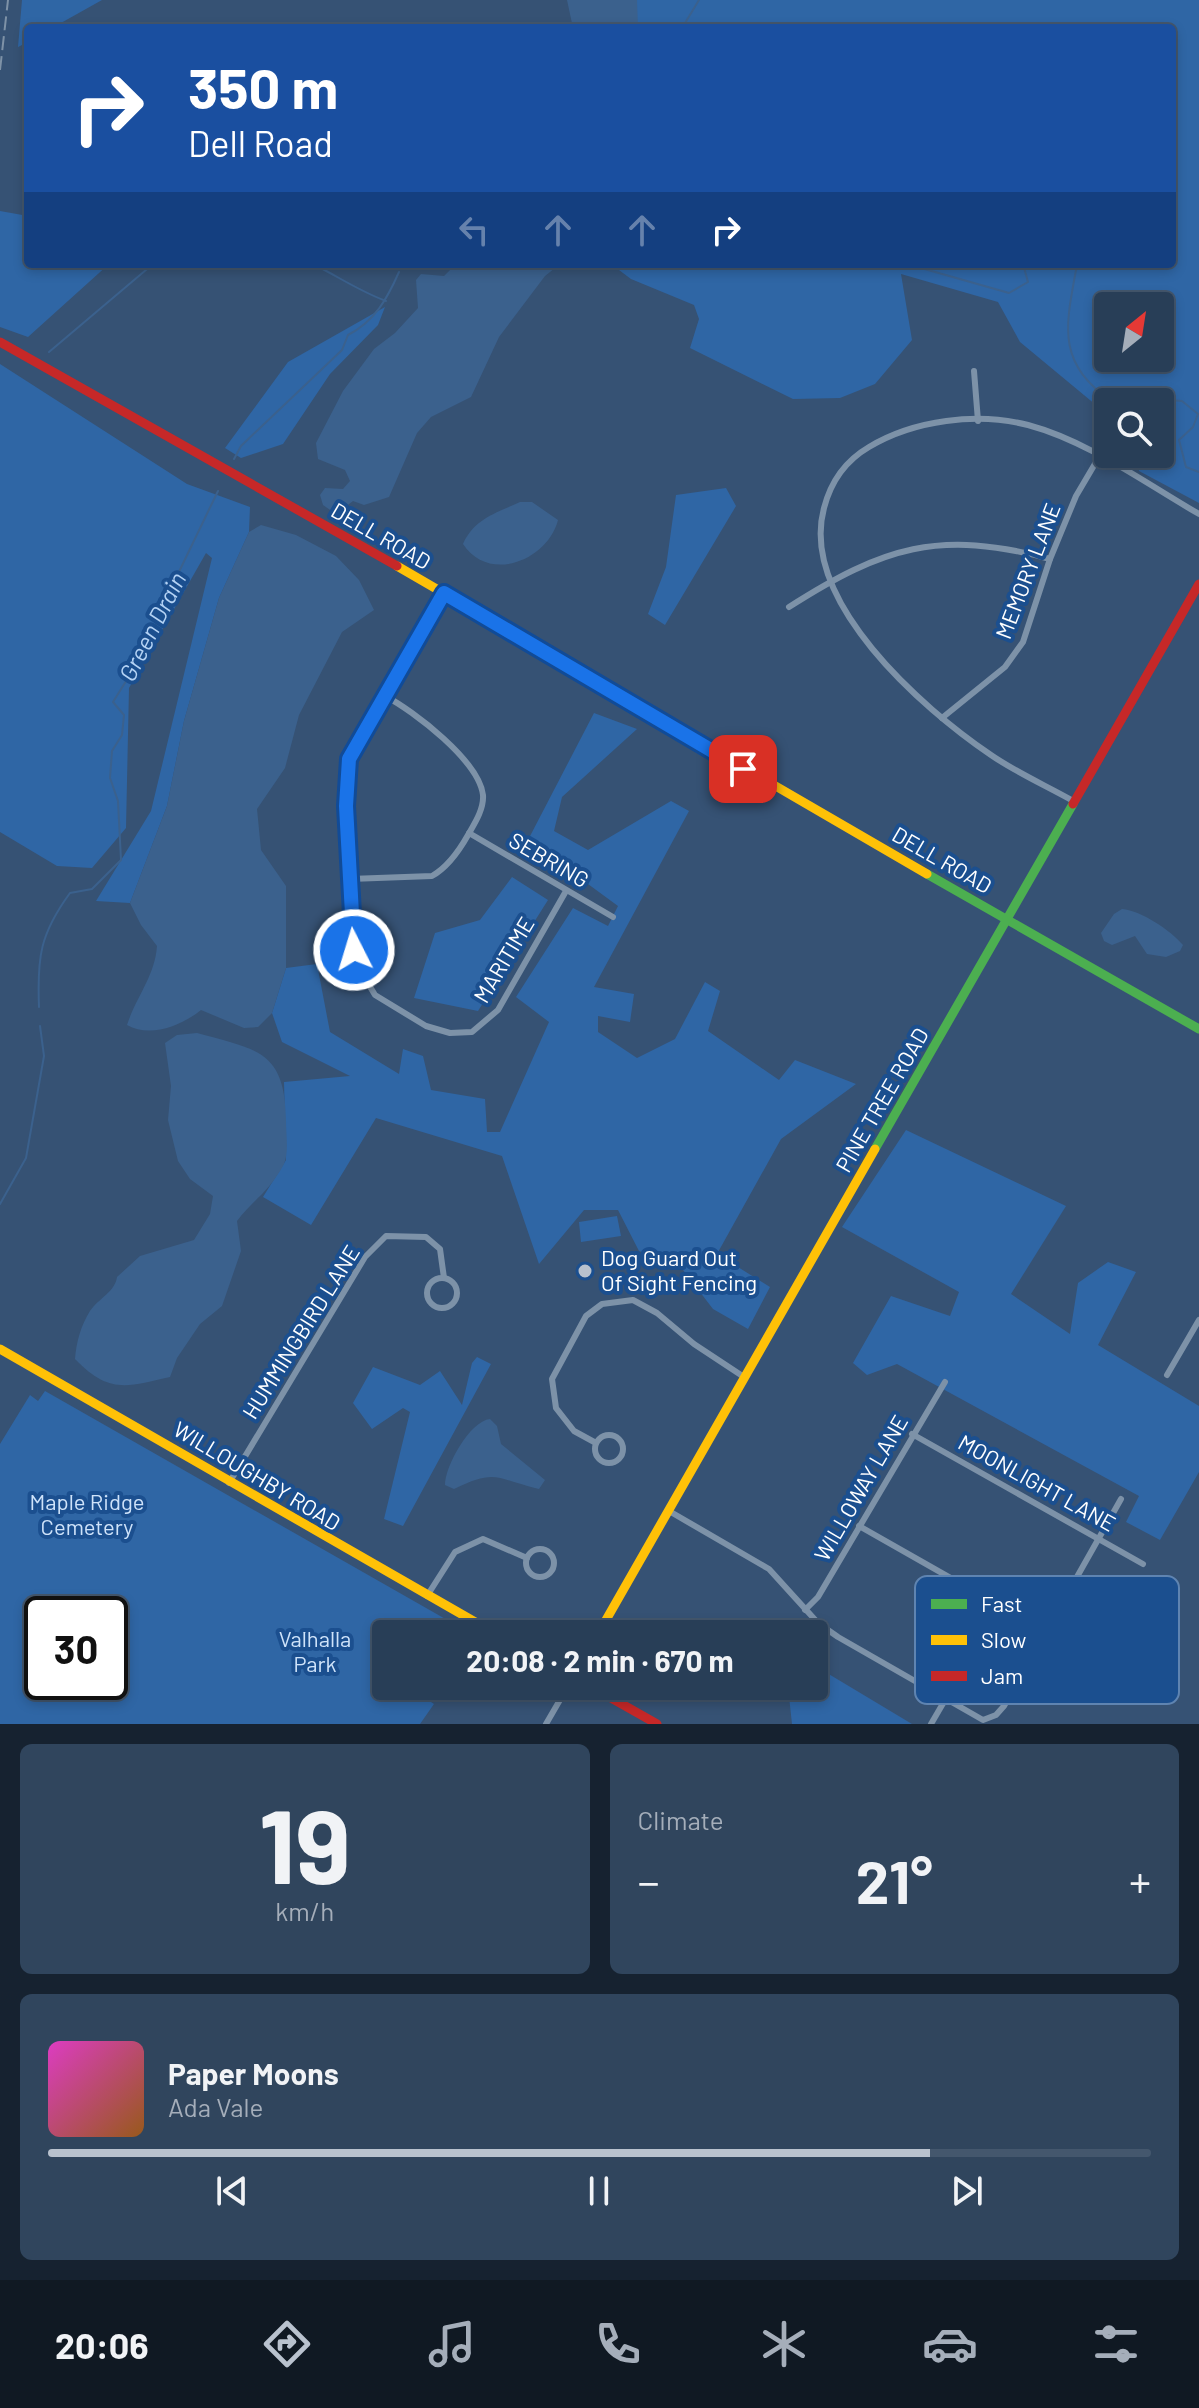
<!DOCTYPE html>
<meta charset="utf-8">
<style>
body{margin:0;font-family:Barlow,sans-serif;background:#30455d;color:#f1f3f6;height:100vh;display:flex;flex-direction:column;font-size:30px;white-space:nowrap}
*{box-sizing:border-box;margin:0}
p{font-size:26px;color:#a5aeba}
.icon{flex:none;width:44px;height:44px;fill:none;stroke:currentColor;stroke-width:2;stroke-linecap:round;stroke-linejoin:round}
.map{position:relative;height:1724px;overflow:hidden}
.panel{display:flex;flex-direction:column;gap:20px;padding:20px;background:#162230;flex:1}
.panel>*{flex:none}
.banner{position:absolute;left:24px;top:24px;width:1152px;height:244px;border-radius:8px;box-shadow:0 4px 12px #0003,0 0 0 2px #44576d;background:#1a4fa0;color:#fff;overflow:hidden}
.needle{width:52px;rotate:30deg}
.tools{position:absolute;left:1094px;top:292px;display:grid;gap:16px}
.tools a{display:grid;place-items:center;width:80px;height:80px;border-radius:8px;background:#283e57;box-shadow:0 4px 12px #0003,0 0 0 2px #44576d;font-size:40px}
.speed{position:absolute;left:24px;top:1596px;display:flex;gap:16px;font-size:40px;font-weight:700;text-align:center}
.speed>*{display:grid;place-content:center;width:104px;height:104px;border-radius:50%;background:#283e57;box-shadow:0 4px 12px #0003,0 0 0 2px #44576d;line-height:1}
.speed .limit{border:4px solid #111;border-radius:12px;background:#fff;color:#111}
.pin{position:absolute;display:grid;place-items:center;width:68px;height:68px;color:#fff;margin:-34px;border-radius:16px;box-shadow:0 4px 12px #0006}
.me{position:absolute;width:88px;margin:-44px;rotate:355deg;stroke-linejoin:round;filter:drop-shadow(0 0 6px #0008)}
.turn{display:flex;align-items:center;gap:28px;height:168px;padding:0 32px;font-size:36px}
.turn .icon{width:104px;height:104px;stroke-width:2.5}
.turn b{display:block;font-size:56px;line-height:68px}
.lanes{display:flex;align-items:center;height:76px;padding:0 32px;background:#0003;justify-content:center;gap:40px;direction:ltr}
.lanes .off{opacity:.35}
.big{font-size:60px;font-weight:700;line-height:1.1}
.panel .card{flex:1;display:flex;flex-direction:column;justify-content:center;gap:12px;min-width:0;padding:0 28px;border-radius:12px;background:#30455d}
.panel .dial{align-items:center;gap:0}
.dial b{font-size:104px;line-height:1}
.song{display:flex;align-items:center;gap:24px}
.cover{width:96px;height:96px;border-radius:12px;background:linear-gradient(135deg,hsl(310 70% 55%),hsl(30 70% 35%))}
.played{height:8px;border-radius:4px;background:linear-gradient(90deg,#b9c2ce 80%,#44576d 80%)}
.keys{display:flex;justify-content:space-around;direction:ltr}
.heat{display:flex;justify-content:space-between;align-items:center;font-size:44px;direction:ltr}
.panel .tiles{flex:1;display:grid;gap:20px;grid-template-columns:1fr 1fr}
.card:last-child{grid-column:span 2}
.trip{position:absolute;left:372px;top:1620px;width:456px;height:80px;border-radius:8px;background:#283e57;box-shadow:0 4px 12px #0003,0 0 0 2px #44576d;font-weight:700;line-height:80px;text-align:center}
.menu{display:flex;height:128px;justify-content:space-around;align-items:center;background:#101923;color:#a5aeba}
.menu .icon{width:56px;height:56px}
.menu .current{color:#b9c2ce}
.menu b{font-size:36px;color:#f1f3f6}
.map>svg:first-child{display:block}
.green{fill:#2f66a5;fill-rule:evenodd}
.water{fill:#3b618d}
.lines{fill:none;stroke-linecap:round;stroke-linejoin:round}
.stream{stroke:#3b618d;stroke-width:2}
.street{stroke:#7d92a8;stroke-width:6}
.fast{stroke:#4caf50;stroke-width:9}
.slow{stroke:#ffc107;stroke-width:9}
.jam{stroke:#c62828;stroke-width:9}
.rail{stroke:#7e92a7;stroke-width:2;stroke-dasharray:14 6;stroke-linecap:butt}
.route-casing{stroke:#114b97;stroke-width:20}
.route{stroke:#1a73e8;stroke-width:14}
.poi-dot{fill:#b9c2ce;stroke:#1b4f8f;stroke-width:3}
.labels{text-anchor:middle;stroke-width:8;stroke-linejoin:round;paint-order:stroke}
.street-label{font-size:22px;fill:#fff;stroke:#1b4f8f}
.poi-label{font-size:22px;fill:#fff;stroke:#1b4f8f;text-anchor:start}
.park-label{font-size:22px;fill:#cfe3fa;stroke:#1b4f8f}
.water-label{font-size:24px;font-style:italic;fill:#b5d3f5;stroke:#1b4f8f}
.key{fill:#1b4f8f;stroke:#5f84b1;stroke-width:2}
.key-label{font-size:22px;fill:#fff}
</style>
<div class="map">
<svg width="1199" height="1724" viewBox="0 0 1199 1724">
<rect width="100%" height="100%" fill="#365274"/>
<g class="green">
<path d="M22,0H102L52,28H28V42L18,47Z"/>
<path d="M635,0H1199V503L1139,471L1138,454H1160V402H1108V415L1020,342L998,302L901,274L912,340L875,384L840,398L793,399L690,348L699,319L694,305L631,279L611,264H1172V28H631ZM1108,306H1160V358H1108Z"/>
<path d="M0,211L28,216V264H109L28,337L0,327Z"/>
<path d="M385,307L378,325L330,374L283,444L241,458L225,448L288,362Z"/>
<path d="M0,364L187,484L250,507L249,532L219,598L184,721L167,806L130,903L96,901L151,811L212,558L206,553L129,688L126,828L92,868L57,866L0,832Z"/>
<path d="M726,488L736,506L665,625L648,614L666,567L676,495Z"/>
<path d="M594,713L637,729L562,797L554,831L588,850L671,801L689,811L594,987L634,994L630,1022L598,1016V1032L637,1058L675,1039L705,982L720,991L708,1031L779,1080L795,1060L856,1084L781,1139L717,1254L770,1287L748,1329L713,1309L680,1266L639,1251L618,1210H584L539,1264L502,1156L376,1118L311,1225L263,1197L286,1160L284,1082L350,1076L282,1042L272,1013L286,968L317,964L330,1032L399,1074L403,1049L423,1056L431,1090L485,1099L487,1132H500L549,1022L516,997L573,908L608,926L618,906L528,840Z"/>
<path d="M512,877L548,900L478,1011L414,998L435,933L480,920Z"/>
<path d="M906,1130L1066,1206L1011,1294L1070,1334L1078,1283L1108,1262L1136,1272L1098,1345L1199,1406V1472L1160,1540L1126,1522L1139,1496L897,1364L867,1375L853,1363L891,1296L950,1316L959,1292L842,1227Z"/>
<path d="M617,1216L621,1236L581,1242L579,1222Z"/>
<path d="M477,1357L491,1364L403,1526L384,1519L410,1412L403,1408L372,1429L353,1403L373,1367L420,1385L440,1371L462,1405L472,1363Z"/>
<path d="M45,1391L470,1633L386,1634V1686H440L431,1702L434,1704L420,1724H0V1444L30,1395L38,1401ZM42,1614H110V1682H42Z"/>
<path d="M822,1670L912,1724H792L788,1687L814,1686V1674Z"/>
</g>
<g class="water">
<path d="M567,0H637L638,28H573Z"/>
<path d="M456,264H560L545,276L499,337L471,397L431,417L417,433L389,497L364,505L353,501L336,514L323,505L320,495L325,488L343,489L350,481L345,470L318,459L316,443L343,391L374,349L395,333L418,308L416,280L421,274L444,276Z"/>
<path d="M520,502H532L558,520C548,560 489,584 463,544C474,519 496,513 520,502Z"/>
<path d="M261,525L296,535L336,556L359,580L374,610L342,632L299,715L285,768L257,809L261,850L286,886V968L272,1013L258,1027L244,1028L201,1010C181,1026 150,1038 127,1025C136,997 155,976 157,946L141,925L130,903L167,806L184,721L219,598L249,532Z"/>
<path d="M1122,909C1142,911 1170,930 1183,945L1180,951L1166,957L1147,954L1135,936L1112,945L1104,941L1101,933L1114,914Z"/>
<path d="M197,1033C259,1050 285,1051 286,1121C286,1134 289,1153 284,1164C270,1191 253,1200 237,1221L241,1251L222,1306L200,1324L177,1358L170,1377C126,1387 109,1394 75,1359C76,1343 81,1325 90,1311C99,1298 115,1292 117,1277L140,1256L194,1240L210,1214L213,1196L190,1179L178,1161L168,1120L171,1086L165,1043L177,1035Z"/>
<path d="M490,1419L497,1426L501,1444L545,1480L539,1489C496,1479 497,1468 454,1489L445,1485C445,1466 470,1421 490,1419Z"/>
</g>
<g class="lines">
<g class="stream">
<path d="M682,28L699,0"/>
<path d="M313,264C339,277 359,291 386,301"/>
<path d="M907,264L1009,293L1028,282L1023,264"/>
<path d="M1081,264L1076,270C1065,329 1057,364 1113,402"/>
<path d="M49,352L153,264"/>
<path d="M1153,402L1156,399L1182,401L1198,414L1193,427L1179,440L1186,467L1199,472"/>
<path d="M234,459L241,446L342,350L348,335C375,321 387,299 399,272"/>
<path d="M39,1007C37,957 40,934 70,893L92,889L121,860L118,801L110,778L112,751L122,735L124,715L113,702L151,641L162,607L218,491"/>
<path d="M0,1204L26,1158L44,1056L40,1026"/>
</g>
<g class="street">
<path d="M974,371L978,421"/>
<path d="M444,593L349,759L346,806L350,915L354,950L363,975L375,995L426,1026L450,1033L472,1032L498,1010L566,891"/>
<path d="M789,607C883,547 939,529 1050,559"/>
<path d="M942,718L1005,667L1023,642L1050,559L1076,496L1099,457"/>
<path d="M1075,802C1047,786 1017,773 991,755C922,708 799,601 824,508C831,481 845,461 869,447C914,420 977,412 1028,425C1088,441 1145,483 1199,514"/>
<path d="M469,833L613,917"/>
<path d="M350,879L432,876C448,867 459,851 468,835C475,823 484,809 483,795C479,761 414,711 385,696"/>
<circle cx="442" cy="1293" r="15"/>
<path d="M1167,1375L1199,1320"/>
<path d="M912,1434L1143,1564"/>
<circle cx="609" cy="1449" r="14"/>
<path d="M596,1443L574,1431L556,1408L552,1379L586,1316L602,1304L633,1300L657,1313L694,1344L744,1377"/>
<path d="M229,1483L365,1257L386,1236L426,1237L440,1249L444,1278"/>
<path d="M669,1511L769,1569L818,1623L838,1637L983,1720L996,1715L1004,1706L1121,1499"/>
<path d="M859,1526L1044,1631"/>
<circle cx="540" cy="1563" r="14"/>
<path d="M427,1596L455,1552L483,1539L527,1558"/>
<path d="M805,1610L818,1597L945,1382"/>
<path d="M546,1724L568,1686"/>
<path d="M931,1724L945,1700"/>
</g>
<g class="fast">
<path d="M927,874L1199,1029"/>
<path d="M875,1149L1073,804"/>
</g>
<g class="slow">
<path d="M397,566L927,874"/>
<path d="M0,1349L496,1634"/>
<path d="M598,1634L875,1149"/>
</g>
<g class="jam">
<path d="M0,342L397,566"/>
<path d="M1073,804L1199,584"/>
<path d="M590,1686L657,1724"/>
</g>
<path class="rail" d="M0,70L8,0"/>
</g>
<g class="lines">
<g class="route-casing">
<path id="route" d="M354,950L346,806L349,759L444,593L743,769"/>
</g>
<use href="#route" class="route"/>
</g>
<circle class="poi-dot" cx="585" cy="1271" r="8"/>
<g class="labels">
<g class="street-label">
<text transform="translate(381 536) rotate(30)" y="8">DELL ROAD</text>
<text transform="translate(1028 571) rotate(-69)" y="8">MEMORY LANE</text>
<text transform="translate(549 860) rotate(30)" y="8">SEBRING</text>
<text transform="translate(942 860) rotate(30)" y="8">DELL ROAD</text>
<text transform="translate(504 960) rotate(-59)" y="8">MARITIME</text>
<text transform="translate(882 1100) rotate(-60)" y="8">PINE TREE ROAD</text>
<text transform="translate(301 1332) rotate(-58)" y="8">HUMMINGBIRD LANE</text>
<text transform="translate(257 1476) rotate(31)" y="8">WILLOUGHBY ROAD</text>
<text transform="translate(1037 1483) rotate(29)" y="8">MOONLIGHT LANE</text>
<text transform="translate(861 1488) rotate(-60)" y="8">WILLOWAY LANE</text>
</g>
<g class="poi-label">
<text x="601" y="1266">Dog Guard Out<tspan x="601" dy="25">Of Sight Fencing</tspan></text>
</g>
<g class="park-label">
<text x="87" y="1510">Maple Ridge<tspan x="87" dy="25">Cemetery</tspan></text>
<text x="315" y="1647">Valhalla<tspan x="315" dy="25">Park</tspan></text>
</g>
<g class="water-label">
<text transform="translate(153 627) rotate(-63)" y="8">Green Drain</text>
</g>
</g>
<rect x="915" y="1576" width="264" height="128" rx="12" class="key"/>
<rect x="931" y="1599" width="36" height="10" fill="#4caf50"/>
<rect x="931" y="1635" width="36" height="10" fill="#ffc107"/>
<rect x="931" y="1671" width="36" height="10" fill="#c62828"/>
<g class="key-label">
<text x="981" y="1612">Fast</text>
<text x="981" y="1648">Slow</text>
<text x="981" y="1684">Jam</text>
</g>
</svg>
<div class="tools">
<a><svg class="needle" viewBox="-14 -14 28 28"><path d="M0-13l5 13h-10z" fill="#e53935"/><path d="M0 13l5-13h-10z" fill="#a5aeba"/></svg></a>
<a><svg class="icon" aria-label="search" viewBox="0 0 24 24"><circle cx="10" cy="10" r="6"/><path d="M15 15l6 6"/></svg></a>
</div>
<div class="speed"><div class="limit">30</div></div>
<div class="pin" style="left:743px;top:769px;background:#d93025"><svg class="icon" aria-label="arrive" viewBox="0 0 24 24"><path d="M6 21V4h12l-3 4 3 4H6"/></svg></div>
<svg class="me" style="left:354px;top:950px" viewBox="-20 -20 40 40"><circle r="17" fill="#1a73e8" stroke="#fff" stroke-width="3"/><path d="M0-11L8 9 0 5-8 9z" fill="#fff"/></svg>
<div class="trip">20:08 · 2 min · 670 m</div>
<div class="banner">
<div class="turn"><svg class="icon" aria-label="right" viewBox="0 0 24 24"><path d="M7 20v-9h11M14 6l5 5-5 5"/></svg><div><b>350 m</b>Dell Road</div></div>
<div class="lanes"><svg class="icon off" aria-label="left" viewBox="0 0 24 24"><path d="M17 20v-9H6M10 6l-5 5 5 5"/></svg><svg class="icon off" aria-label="ahead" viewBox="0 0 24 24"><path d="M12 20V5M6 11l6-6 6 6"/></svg><svg class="icon off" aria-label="ahead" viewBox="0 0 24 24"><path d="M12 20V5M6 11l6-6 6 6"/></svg><svg class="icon" aria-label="right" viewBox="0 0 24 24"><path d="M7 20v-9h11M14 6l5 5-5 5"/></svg></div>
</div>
</div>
<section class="panel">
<div class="tiles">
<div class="card dial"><b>19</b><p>km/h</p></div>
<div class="card"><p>Climate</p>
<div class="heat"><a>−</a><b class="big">21°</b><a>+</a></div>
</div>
<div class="card">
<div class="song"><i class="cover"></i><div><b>Paper Moons</b><p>Ada Vale</p></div></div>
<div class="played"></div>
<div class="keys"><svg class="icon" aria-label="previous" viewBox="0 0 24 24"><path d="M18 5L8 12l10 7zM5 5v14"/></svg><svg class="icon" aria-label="pause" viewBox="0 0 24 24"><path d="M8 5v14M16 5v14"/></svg><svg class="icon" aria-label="next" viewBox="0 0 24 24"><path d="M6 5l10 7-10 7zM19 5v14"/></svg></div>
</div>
</div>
</section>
<nav class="menu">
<b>20:06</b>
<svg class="icon current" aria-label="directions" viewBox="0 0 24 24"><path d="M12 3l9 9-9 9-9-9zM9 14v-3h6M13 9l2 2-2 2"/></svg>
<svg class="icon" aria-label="music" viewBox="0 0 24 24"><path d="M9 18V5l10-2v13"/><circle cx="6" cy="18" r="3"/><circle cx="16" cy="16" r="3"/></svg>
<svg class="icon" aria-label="phone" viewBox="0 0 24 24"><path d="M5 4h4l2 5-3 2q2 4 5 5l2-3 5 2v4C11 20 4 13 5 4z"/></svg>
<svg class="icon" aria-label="climate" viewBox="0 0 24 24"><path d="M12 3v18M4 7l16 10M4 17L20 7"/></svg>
<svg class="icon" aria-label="car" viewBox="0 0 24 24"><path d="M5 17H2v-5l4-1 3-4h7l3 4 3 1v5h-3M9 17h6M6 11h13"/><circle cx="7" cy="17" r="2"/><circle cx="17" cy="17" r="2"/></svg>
<svg class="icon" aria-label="filters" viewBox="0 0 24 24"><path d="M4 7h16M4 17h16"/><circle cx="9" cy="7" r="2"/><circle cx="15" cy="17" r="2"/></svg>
</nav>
